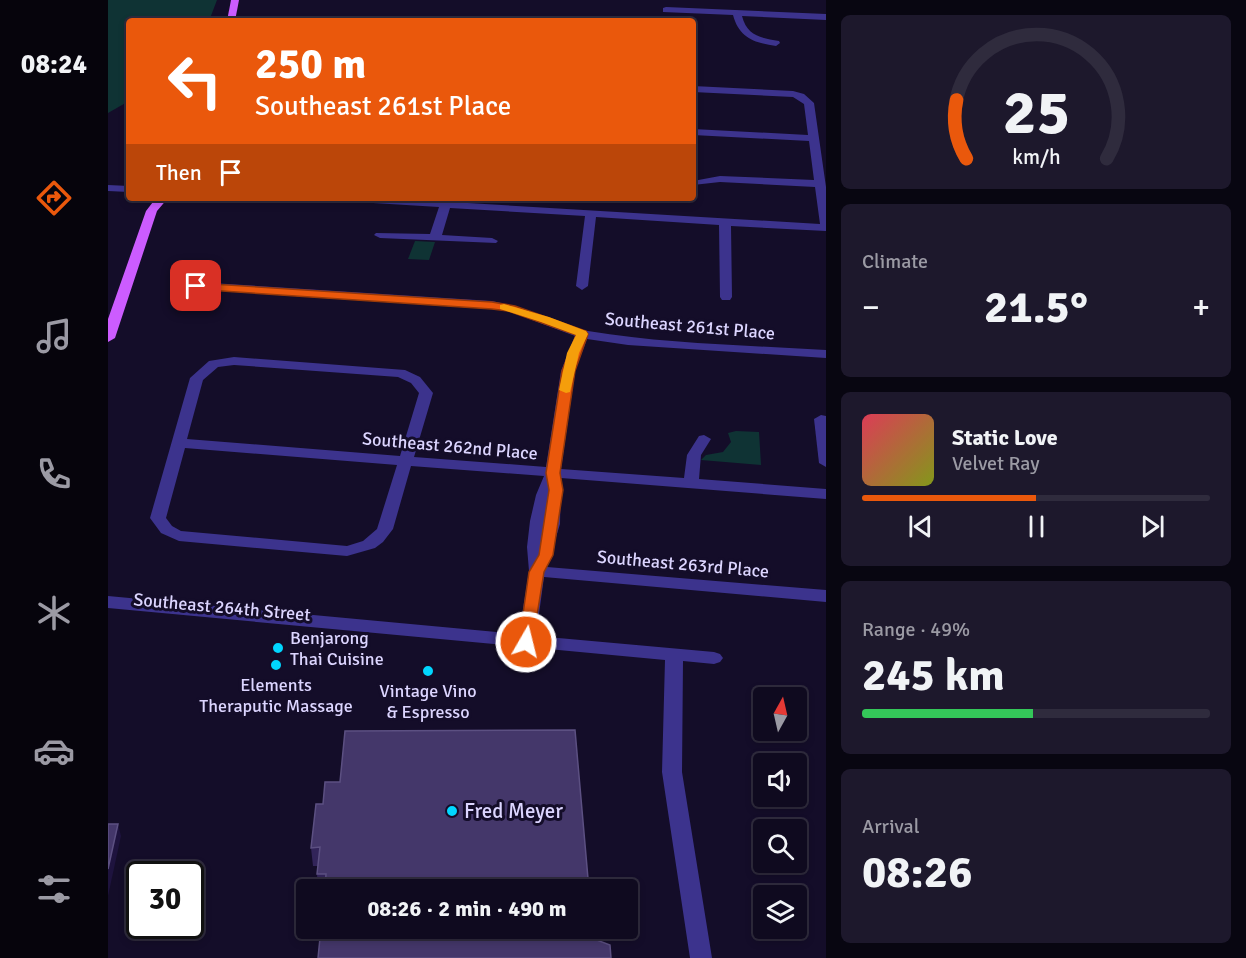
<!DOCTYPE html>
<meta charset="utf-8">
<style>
body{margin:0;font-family:Signika,sans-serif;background:#1d182c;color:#f1f3f6;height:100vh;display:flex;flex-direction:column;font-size:22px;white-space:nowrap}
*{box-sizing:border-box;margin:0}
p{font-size:20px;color:#9b9aa4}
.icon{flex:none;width:33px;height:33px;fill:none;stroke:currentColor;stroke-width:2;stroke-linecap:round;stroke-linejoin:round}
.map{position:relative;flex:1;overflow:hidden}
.side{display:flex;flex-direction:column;gap:15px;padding:15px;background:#080611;width:420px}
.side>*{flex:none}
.banner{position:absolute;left:18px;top:18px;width:570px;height:183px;border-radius:6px;box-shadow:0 3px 9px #0003,0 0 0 2px #2f2b3d;background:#ea580c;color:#fff;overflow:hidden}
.needle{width:39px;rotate:8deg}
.buttons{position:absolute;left:645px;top:687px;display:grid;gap:12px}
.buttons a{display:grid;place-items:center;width:54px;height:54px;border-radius:6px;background:#0f0a1f;box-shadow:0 3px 9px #0003,0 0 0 2px #2f2b3d;font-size:30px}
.speed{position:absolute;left:18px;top:861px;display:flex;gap:12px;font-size:30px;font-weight:700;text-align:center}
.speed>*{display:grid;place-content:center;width:78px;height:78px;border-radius:50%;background:#0f0a1f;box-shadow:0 3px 9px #0003,0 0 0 2px #2f2b3d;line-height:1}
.speed .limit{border:3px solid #111;border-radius:9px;background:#fff;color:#111}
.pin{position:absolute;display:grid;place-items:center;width:51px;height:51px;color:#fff;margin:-26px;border-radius:12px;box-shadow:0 3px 9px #0006}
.me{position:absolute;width:66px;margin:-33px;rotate:8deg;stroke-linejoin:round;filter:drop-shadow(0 0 4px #0008)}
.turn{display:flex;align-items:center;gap:21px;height:126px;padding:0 30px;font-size:27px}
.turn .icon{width:78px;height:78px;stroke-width:2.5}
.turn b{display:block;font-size:42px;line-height:51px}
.then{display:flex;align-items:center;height:57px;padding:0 30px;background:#0003;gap:12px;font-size:22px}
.big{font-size:45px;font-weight:700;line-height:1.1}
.side .widget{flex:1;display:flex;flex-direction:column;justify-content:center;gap:9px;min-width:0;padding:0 21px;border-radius:9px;background:#1d182c}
.side .dial{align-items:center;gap:0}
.dial svg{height:156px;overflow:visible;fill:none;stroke:#2f2b3d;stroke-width:7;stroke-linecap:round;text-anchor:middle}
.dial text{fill:#f1f3f6;stroke:none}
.song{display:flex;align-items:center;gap:18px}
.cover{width:72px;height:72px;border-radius:9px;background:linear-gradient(135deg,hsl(350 70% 55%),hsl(70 70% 35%))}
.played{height:6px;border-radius:3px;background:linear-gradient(90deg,#ea580c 50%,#2f2b3d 50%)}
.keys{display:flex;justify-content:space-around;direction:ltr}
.heat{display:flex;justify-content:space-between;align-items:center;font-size:33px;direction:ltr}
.charge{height:9px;border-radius:4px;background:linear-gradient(90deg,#34c759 49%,#2f2b3d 0)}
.trip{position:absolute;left:188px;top:879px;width:342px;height:60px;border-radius:6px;background:#0f0a1f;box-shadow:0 3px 9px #0003,0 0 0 2px #2f2b3d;font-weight:700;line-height:60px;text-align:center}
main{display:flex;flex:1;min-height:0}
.dock{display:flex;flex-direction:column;width:108px;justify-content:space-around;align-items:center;background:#06040c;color:#9b9aa4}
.dock .icon{width:42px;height:42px}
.dock .on{color:#ea580c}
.dock b{font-size:27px;color:#f1f3f6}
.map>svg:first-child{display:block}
.green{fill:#0f3334}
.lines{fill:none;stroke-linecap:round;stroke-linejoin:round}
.minor{fill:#3c338d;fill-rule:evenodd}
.major{fill:#cc5cff;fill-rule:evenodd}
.wall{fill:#322459}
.shaded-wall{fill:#1e133e}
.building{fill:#44376a;stroke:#5c5082;stroke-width:1.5}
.route{fill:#ea580c;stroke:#983908;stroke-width:1.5}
.slow{fill:#f59e0b}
.poi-dot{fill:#01d6ff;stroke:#140d29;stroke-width:2}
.labels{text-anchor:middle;stroke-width:6;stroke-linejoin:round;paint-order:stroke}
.street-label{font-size:18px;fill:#dcd5ff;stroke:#140d29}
.poi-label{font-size:18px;fill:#dcd5ff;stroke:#140d29}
.near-poi-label{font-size:21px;fill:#dcd5ff;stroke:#140d29;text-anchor:start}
</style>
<main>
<nav class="dock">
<b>08:24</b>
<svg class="icon on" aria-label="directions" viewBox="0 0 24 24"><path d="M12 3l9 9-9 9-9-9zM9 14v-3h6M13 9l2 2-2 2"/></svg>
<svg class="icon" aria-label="music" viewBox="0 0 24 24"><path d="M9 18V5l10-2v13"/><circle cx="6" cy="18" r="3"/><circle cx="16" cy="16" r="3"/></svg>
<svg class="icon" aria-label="phone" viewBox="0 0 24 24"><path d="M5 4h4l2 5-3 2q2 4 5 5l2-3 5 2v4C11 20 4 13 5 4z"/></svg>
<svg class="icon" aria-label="climate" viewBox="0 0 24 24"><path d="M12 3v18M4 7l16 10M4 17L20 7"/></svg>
<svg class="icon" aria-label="car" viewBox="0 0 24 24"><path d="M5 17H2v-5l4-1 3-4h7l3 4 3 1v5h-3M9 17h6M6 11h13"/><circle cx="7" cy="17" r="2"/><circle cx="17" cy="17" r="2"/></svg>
<svg class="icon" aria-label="filters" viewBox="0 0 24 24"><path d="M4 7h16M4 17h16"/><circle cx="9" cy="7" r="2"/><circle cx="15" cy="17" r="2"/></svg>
</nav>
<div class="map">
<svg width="718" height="958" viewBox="0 0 718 958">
<rect width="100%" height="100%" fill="#140d29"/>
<g class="green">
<path d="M0,0H109L101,21H21V101L0,113Z"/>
<path d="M307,241L327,242L321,260L300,259Z"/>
<path d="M628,431L651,432L653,465L593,460L598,455L615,452L623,442L620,433Z"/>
</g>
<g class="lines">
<g class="minor">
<path d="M558,7L718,14V20L634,16C639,36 653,38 671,41L672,43L668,46C647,43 631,38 625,15L555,12V8Z"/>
<path d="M585,86L685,91L696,94L706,103L718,187V231L623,226L624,297L622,300H614L612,297L611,225L488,217L480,286L474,290L468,286L477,216L342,208L334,235L384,238L390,241L388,243L272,238L266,235L268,233L322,234L331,207L232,201L226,198L333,201V198H345L343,202L712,224L707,187L612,182L585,185V181L612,176L706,180L701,141L585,135V129L700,135L696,104L685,97L585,92Z"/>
<path d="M0,185L21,186V192L0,191Z"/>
<path d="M88,282L384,301C418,307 447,325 480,331C558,344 639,345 718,350V358L520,345L479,339L467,371L453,469L576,478L579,455L591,436L596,435L603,439L593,455L591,479L718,489V499L453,478L452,524L439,567L718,590V602L436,577L428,636L606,652L612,654L615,658L612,662L606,664L575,661L574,772L604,958H582L554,772L557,660L0,608V596L411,634L421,571L419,547L422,521L428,495L436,476L303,466L285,529L275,542L267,548L239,556L71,541L53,533L42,518L82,378L101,361L126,357L297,370L312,377L325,393L306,457L438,467L453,371L467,336L400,311L384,309L84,289V283ZM126,365L290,377L303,383L311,393L292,456L79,439L95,380L110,367ZM77,448L289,465L269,529L255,541L239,546L73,531L64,526L58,518Z"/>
<path d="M713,415L718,416V467L711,463L706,419Z"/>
</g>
<g class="major">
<path d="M123,0H131L127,21H119Z"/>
<path d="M48,198H60L49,211L7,338L0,342V319L38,211Z"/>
</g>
</g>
<path class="wall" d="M208,804L481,890H210L209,874L210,866H205L203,848Z"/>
<path class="shaded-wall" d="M10,824L13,836L0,896V869Z"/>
<g class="building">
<path d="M467,730L481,890H217L218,874H209L212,847L203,848L208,804H215L217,782H232L237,731Z"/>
<path d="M0,824H10L0,869Z"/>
<path d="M213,928H485L486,939L502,945L503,958H210Z"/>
</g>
<path class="route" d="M88,283L384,302L407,306L478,331L480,334L467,371L452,473L455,490L445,555L436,572L424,646H413L411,642L421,572L431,555L441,490L438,473L454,371L468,335L400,311L384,309L84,289L83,286Z"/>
<path class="slow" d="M396,304L441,317L478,331L480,334L471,353L462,392L458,393L451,390L459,353L468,335L433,322L392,309V305Z"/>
<g class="poi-dot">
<circle cx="170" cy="648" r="6"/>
<circle cx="168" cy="665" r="6"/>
<circle cx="320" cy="671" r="6"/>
<circle cx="344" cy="811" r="6"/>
</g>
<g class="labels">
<g class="street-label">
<text transform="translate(582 326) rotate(5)" y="6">Southeast 261st Place</text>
<text transform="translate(342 446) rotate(5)" y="6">Southeast 262nd Place</text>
<text transform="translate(575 564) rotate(5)" y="6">Southeast 263rd Place</text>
<text transform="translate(114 607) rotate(5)" y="6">Southeast 264th Street</text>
</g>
<g class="poi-label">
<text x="182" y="644" text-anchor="start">Benjarong<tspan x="182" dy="21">Thai Cuisine</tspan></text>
<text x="168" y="691">Elements<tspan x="168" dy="21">Theraputic Massage</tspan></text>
<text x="320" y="697">Vintage Vino<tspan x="320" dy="21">&amp; Espresso</tspan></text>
</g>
<g class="near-poi-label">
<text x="356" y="818">Fred Meyer</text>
</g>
</g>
</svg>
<div class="buttons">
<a><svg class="needle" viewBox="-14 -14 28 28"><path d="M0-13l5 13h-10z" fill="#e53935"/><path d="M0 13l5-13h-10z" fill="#9b9aa4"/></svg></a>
<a><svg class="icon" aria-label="sound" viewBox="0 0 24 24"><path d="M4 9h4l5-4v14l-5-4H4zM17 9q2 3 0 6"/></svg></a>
<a><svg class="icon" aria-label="search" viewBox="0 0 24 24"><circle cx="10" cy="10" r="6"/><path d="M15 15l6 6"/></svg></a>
<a><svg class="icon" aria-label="layers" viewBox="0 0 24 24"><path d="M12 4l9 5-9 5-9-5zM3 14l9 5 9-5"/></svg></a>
</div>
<div class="speed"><div class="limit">30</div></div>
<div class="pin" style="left:88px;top:286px;background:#d93025"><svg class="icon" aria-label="arrive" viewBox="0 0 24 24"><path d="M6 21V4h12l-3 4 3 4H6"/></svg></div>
<svg class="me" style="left:418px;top:642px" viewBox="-20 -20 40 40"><circle r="17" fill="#ea580c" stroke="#fff" stroke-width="3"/><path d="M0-11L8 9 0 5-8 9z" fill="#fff"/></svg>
<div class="trip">08:26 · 2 min · 490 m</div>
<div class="banner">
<div class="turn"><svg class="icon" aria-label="left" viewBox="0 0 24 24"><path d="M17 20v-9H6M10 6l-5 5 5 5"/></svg><div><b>250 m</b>Southeast 261st Place</div></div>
<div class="then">Then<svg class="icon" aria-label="arrive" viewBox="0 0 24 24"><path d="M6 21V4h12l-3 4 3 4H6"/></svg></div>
</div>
</div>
<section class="side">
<div class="widget dial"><svg viewBox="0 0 100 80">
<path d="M14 69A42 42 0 1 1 86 69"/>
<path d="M14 69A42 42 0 0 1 9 39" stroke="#ea580c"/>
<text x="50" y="56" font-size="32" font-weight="700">25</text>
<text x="50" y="72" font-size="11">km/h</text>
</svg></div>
<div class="widget"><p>Climate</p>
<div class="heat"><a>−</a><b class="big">21.5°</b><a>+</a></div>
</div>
<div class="widget">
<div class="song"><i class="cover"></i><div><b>Static Love</b><p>Velvet Ray</p></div></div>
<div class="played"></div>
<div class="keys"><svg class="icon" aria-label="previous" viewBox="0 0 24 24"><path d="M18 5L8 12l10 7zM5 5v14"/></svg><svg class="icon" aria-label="pause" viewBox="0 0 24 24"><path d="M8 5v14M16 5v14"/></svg><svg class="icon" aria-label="next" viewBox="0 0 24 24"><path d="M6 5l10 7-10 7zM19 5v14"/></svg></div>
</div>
<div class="widget"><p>Range · 49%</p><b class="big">245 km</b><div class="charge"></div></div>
<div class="widget"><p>Arrival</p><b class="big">08:26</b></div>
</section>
</main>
